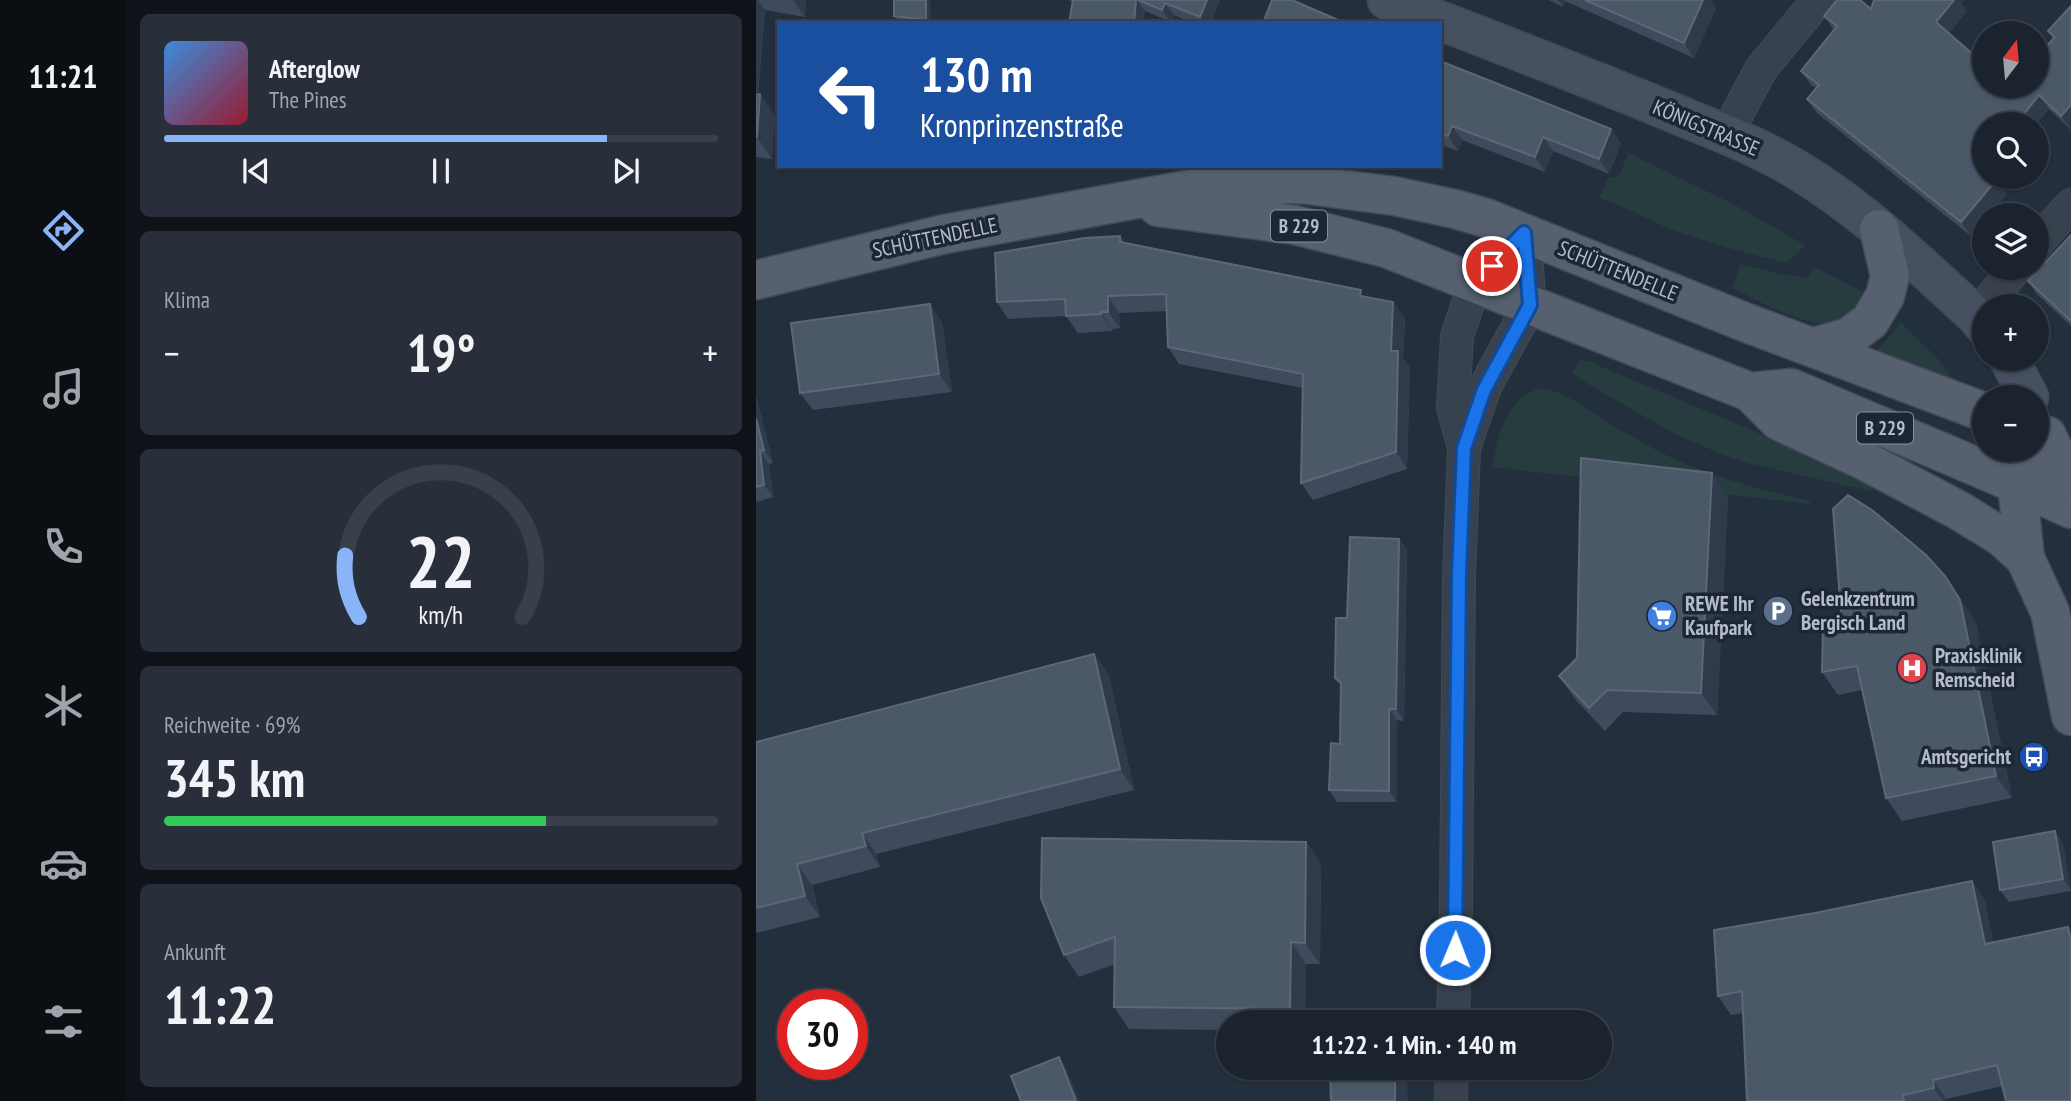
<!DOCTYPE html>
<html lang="de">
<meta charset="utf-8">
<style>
body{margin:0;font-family:"PT Sans Narrow",sans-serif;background:#282f3a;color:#f1f3f6;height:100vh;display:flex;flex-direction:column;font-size:26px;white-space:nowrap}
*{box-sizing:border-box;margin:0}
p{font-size:23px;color:#a0a4aa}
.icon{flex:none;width:38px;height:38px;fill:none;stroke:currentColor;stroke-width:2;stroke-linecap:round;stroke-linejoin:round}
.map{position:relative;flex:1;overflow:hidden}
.side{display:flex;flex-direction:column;gap:14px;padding:14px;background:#0f1319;width:630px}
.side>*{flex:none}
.guide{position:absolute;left:21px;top:21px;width:665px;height:147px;border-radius:0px;box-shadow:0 2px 5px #0004,0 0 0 2px #39404a;background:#1a4fa0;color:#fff;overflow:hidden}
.needle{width:46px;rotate:16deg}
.tools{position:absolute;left:1216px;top:21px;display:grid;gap:14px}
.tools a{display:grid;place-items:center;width:77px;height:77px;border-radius:50%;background:#1b232e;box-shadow:0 2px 5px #0004,0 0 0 2px #39404a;font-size:35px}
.speed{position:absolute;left:21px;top:989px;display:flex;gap:14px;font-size:35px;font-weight:700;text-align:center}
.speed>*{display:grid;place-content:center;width:91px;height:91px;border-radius:50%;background:#1b232e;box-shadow:0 2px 5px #0004,0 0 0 2px #39404a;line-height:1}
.speed .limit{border:10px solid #d22;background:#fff;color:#111}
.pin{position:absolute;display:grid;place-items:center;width:60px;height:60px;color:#fff;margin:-30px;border:4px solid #fff;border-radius:50%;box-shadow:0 2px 7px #0007}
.me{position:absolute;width:77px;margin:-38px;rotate:1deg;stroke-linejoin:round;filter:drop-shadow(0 0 5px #0008)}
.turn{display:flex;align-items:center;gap:24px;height:147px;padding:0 28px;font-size:32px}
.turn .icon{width:91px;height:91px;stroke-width:2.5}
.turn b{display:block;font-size:49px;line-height:60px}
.big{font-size:52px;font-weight:600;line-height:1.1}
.side .card{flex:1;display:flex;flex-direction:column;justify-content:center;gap:10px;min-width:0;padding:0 24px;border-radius:10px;background:#282f3a}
.side .dial{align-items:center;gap:0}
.dial svg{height:182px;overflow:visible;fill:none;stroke:#39404a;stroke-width:7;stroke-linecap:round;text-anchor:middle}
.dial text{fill:#f1f3f6;stroke:none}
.song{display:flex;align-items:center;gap:21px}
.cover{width:84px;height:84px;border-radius:10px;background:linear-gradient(135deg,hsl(210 70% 55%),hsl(350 70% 35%))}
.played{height:7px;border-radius:4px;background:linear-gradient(90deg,#8ab4f8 80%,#39404a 80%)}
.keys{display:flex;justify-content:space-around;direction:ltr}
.heat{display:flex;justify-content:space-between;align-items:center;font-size:38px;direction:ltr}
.charge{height:10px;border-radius:5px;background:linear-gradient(90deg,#34c759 69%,#39404a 0)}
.trip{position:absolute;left:460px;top:1010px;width:396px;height:70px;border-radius:35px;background:#1b232e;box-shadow:0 2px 5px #0004,0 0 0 2px #39404a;font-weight:600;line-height:70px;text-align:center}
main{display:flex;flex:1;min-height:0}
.tab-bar{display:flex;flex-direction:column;width:126px;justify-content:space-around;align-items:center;background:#0b0e12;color:#a0a4aa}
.tab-bar .icon{width:49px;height:49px}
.tab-bar .selected{color:#8ab4f8}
.tab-bar b{font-size:32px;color:#f1f3f6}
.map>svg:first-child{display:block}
.green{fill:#263c3f}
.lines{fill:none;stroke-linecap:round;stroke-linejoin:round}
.minor-casing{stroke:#414a57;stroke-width:34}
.secondary-casing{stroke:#414a57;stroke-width:41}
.primary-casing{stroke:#414a57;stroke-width:41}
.minor{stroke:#38414e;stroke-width:32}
.secondary{stroke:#465061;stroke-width:38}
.primary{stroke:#56606e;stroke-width:38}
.wall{fill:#3f4b5c}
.shaded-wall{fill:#2f3b4b}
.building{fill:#4b5868;stroke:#5c6777;stroke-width:2}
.route-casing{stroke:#114b97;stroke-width:18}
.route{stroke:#1a73e8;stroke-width:12}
.labels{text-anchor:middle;stroke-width:7;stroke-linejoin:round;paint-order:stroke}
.shield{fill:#1d2633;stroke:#878f9c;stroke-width:2}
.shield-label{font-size:19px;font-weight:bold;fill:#b4bcc9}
.street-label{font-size:21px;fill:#b4bcc9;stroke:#1d2633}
.poi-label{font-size:21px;font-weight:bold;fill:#b4bcc9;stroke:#1d2633;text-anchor:start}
</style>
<main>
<nav class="tab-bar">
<b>11:21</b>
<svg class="icon selected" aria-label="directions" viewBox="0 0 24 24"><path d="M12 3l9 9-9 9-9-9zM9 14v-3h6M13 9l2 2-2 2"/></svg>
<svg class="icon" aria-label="music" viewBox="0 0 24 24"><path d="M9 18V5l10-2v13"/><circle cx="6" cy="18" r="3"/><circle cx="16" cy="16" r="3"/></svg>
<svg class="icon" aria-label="phone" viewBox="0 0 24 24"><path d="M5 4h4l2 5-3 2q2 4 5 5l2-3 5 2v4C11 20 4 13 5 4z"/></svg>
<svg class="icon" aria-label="climate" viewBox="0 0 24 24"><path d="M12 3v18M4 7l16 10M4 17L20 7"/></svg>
<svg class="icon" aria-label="car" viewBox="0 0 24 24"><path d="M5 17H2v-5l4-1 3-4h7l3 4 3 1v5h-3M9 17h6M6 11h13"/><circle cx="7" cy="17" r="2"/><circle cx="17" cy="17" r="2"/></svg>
<svg class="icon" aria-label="filters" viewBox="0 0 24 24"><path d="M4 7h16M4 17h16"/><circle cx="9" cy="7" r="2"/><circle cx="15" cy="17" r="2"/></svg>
</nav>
<section class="side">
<div class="card">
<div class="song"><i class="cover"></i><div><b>Afterglow</b><p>The Pines</p></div></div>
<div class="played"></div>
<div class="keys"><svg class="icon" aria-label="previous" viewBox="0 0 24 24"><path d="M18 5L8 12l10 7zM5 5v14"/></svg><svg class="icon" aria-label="pause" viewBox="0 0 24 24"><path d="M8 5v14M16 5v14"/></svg><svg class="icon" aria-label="next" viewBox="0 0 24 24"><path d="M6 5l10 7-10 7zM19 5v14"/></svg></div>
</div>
<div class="card"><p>Klima</p>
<div class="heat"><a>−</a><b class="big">19°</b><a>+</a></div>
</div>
<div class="card dial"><svg viewBox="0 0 100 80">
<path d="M14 69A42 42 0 1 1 86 69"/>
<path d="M14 69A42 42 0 0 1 8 42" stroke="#8ab4f8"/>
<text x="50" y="56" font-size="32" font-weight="700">22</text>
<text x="50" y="72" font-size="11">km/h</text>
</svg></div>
<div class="card"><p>Reichweite · 69%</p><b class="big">345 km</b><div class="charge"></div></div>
<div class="card"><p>Ankunft</p><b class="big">11:22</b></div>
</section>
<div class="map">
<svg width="1315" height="1101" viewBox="0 0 1315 1101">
<rect width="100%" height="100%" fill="#242f3e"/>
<g class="green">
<path d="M872,153L977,204L1049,245L1031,263C991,253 951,243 912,228C889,218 867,205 843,198L852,178L863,176Z"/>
<path d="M985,264L1024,274L1051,278L1059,267L1107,292C1101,308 1090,321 1072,323C1047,326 998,300 976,287Z"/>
<path d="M1144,322L1181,358L1203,387L1120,352C1125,342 1137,337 1144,322Z"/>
<path d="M823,360L832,361L1035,447L1113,485L1117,489L1115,491L1110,490L991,463L970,456L917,433L830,383L816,373Z"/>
<path d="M786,388C816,394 837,414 862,429C875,436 888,443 900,450C949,475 1001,489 1054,501L1053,504L737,467C741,436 751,396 786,388Z"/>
</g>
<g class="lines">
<g class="minor-casing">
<g id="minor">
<path d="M970,135L1005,69L1062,0"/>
<path d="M1281,243L1315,205"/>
<path d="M1220,316L1260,268"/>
<path d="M708,448L728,390L738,370L774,305L768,233"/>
<path d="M697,1022L700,902L703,576L708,448L697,407L701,336L719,283L768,233"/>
<path d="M695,1101L696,1068"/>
</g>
</g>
<g class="secondary-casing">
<g id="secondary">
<path d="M631,0C723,36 816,71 908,109C953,128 1001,145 1043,171C1108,210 1164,265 1220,316L1228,326"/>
<path d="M1253,359L1273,397"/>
</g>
</g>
<g class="primary-casing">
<g id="primary">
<path d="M402,207L539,225L630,248L994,392L1023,421L1109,461L1202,510L1246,537L1269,558L1294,612L1315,716"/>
<path d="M0,280L189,234L452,186L545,184L638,196L699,209L730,218L991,323L1228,412"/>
<path d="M1058,347L1093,337L1114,321L1129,296L1134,276L1123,229"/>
<path d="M994,392L1035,388L1261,484L1315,509"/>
<path d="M1291,436L1315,485"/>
<path d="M1269,558L1261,484L1291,436"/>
</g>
</g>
<use href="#minor" class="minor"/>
<use href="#secondary" class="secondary"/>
<use href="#primary" class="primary"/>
</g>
<g class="wall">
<path d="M0,0H50L49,17L9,10L2,94H4L19,116L16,159L0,157Z"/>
<path d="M138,0L175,23L143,22L138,16Z"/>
<path d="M312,0H464L455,23H436L418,15L415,22L389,11L317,2Z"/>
<path d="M793,0H954L960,8L938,58L809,1L807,7Z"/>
<path d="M1205,3L1211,11L1193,33L1228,86H1281L1297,39L1292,31L1315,6V130L1293,109L1228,177H1240L1239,178L1251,194L1233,215H1228V221L1215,236L1061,113L1051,99L1060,88L1055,85L1045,71L1078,30L1068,16L1115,9Z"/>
<path d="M684,61L865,143L853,174L797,151L789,172L706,140L702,151L684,144Z"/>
<path d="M1315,235V326L1280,293L1272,281Z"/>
<path d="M364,236L368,242L637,302L649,319L647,358L654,368L651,469L557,500L545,483L547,388L423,364L412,347L411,311L363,313L364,328L356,329L357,331L322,333L310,316L252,319L241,302Z"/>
<path d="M186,322L196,392L57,410L44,393Z"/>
<path d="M0,395L17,463L13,464L17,497L0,502Z"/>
<path d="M972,496L961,715L867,712L849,731L819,699L803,676Z"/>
<path d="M643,539L651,550L648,721L641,720V802H581L573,790L584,744L585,686L579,678L591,618Z"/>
<path d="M1189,576L1220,623L1256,798L1146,821L1130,798L1106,690L1082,695L1066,672Z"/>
<path d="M338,654L353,675L378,790L120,854L124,867L56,885L64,917L0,933V742Z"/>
<path d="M1299,831L1307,844L1315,891L1253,902L1244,890Z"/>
<path d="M550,842L565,864L564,964H550L549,1022H472V1030L373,1029L358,1007L359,964L323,977L308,955Z"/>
<path d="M1229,900L1247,1086L1190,1099V1101H991L987,1013L975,1015L962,996Z"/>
</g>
<g class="shaded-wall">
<path d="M0,0H2L9,10L0,112Z"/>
<path d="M37,0H50L49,17Z"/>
<path d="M170,0H174L175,23H172L170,20Z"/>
<path d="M381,0L389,11L388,23H378Z"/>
<path d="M451,0H464L455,23H447L444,17Z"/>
<path d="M802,0H808L809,1L807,7Z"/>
<path d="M947,0H954L960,8L938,58L928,43Z"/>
<path d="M1198,0H1208L1205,3L1211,11L1190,36L1180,22Z"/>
<path d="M409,3L418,15L415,22L406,10Z"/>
<path d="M4,94L19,116L16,159L1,137Z"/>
<path d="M1283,95L1293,109L1281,124H1260Z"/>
<path d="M1315,105V130L1305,116Z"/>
<path d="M696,126L706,140L702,151L692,136Z"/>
<path d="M855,129L865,143L853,174L843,159Z"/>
<path d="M787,137L797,151L789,172L779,157Z"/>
<path d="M1241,179L1251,194L1233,215H1228V221L1215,236L1205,222Z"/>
<path d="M352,296L363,313L364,328L352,312Z"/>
<path d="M637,302L649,319L647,358L654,368L651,469L640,452L635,351Z"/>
<path d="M174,304L186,322L196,392L183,374Z"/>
<path d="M345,312L356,329L357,331L345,314Z"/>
<path d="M0,395L17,463L8,450L0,418Z"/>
<path d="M4,451L13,464L17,497L8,485Z"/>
<path d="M956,473L972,496L961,715L945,693Z"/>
<path d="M643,539L651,550L648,721L640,709Z"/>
<path d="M1189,576L1220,623L1256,798L1240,776Z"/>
<path d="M338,654L353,675L378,790L364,769Z"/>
<path d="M633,709L641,720V802L633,791Z"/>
<path d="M1299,831L1307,844L1315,890L1307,879Z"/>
<path d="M106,833L120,854L124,867L110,846Z"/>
<path d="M550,842L565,864L564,964L549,943Z"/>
<path d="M41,864L56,885L64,917L49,896Z"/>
<path d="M1216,881L1229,900L1242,963L1229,944Z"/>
<path d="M535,942L550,964L549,1022H543L534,1009Z"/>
<path d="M303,1057L311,1070L324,1101H320Z"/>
<path d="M639,1068H644L651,1078L652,1101H639Z"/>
<path d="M1177,1080L1190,1099V1101H1187L1178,1088Z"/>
</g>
<g class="building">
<path d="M138,0H170V20L138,16Z"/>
<path d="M317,0H380L378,23H313Z"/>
<path d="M382,0H451L444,17L409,3L406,10Z"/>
<path d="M516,0H536L589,23H507Z"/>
<path d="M829,0H947L928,43Z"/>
<path d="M1081,0H1104L1115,9L1118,0H1198L1180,22L1228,64V86H1281V56L1299,37L1292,31L1315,6V105L1305,116L1283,95L1260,124H1228V164L1226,167L1228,169V177H1238L1241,179L1205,222L1051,99L1063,85L1045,71L1081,26L1068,16Z"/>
<path d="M684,61L855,129L843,159L787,137L779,157L696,126L692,136L684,133Z"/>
<path d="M4,94L1,137H0V95Z"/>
<path d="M1315,235V321L1272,281Z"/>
<path d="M364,236V242L605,290L604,296L637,302L635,351H642L640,452L545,483L547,374L412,347L410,294L352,296V312H345V314L310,316L309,299L241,302L239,253L329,238Z"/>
<path d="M174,304L183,374L44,393L35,323Z"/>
<path d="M0,418L8,450L4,451L8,485L0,487Z"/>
<path d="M825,458L956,473L945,693L851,690L833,708L803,676L821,658Z"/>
<path d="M1092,495L1116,510L1170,555L1189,576L1204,600L1240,776L1130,798L1101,666L1066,672L1067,626L1085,612L1077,509Z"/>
<path d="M594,537L643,539L640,709H633V791L573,790L575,743L584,744L585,683L579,678L580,618H591Z"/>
<path d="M338,654L364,769L106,833L110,846L41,864L49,896L0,908V742Z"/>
<path d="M1299,831L1307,879L1244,890L1237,842Z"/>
<path d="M286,838L550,842L549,943L535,942L534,1009L358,1007L359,937L308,955L285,898Z"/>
<path d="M1216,881L1229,944L1312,927L1315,940V1101H1250L1241,1065L1177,1080L1178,1088L1147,1095L1148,1101H991L986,991L962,996L958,930L1059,913Z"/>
<path d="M303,1057L320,1101H265L255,1076Z"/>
<path d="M574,1068H639V1101H575Z"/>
</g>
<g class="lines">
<g class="route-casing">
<path id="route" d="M699,950L703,576L708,448L728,390L774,305L768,233L736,266"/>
</g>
<use href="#route" class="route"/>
</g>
<defs>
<g id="parking-disc" transform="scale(1.575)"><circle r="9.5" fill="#5c6f8a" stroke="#1d2633"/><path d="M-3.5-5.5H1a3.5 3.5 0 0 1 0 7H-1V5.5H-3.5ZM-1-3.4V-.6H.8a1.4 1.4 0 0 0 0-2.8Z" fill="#fff"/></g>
<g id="supermarket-disc" transform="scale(1.575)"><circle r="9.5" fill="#3f7fe0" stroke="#1d2633"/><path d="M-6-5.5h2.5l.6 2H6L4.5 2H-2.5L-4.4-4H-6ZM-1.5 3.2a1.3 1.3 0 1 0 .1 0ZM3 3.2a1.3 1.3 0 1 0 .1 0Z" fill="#fff"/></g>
<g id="hospital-disc" transform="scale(1.575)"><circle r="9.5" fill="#e0444e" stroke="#1d2633"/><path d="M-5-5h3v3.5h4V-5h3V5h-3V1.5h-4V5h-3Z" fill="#fff"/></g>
<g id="bus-disc" transform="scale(1.575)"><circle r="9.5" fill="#1a4fb4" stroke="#1d2633"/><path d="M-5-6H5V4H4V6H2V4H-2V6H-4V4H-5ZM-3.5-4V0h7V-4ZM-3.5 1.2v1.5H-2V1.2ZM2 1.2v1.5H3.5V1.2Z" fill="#fff"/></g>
</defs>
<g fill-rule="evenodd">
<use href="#parking-disc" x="1022" y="611"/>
<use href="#supermarket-disc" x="906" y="616"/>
<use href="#hospital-disc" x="1156" y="668"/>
<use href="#bus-disc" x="1278" y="757"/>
</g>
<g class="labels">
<g class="shield">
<rect x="515" y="210.5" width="56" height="31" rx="5"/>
<rect x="1101" y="412.5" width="56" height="31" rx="5"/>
</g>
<g class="shield-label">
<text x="543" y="233">B 229</text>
<text x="1129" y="435">B 229</text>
</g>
<g class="street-label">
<text transform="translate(950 128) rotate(23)" y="7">KÖNIGSTRASSE</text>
<text transform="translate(179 238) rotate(-12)" y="7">SCHÜTTENDELLE</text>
<text transform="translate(862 271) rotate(22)" y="7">SCHÜTTENDELLE</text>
</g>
<g class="poi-label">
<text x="1045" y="606">Gelenkzentrum<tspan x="1045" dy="24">Bergisch Land</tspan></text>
<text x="929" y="611">REWE Ihr<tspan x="929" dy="24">Kaufpark</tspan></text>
<text x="1179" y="663">Praxisklinik<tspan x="1179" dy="24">Remscheid</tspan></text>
<text x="1255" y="764" text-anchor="end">Amtsgericht</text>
</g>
</g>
</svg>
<div class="tools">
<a><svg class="needle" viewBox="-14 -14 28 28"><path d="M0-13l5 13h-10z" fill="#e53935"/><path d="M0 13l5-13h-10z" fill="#a0a4aa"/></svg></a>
<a><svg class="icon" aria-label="search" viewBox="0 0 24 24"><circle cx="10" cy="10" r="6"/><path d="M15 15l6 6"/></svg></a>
<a><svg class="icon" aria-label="layers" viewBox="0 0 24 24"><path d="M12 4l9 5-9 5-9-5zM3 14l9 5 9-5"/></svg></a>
<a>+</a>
<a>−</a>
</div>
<div class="speed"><div class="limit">30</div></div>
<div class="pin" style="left:736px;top:266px;background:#d93025"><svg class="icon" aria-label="arrive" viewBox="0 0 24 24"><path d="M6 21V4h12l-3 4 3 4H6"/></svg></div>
<svg class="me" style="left:699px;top:950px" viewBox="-20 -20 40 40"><circle r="17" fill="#1a73e8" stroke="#fff" stroke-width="3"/><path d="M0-11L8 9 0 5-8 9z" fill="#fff"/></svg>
<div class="trip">11:22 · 1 Min. · 140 m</div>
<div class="guide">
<div class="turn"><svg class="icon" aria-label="left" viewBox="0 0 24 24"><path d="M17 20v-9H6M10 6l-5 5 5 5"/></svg><div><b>130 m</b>Kronprinzenstraße</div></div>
</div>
</div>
</main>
